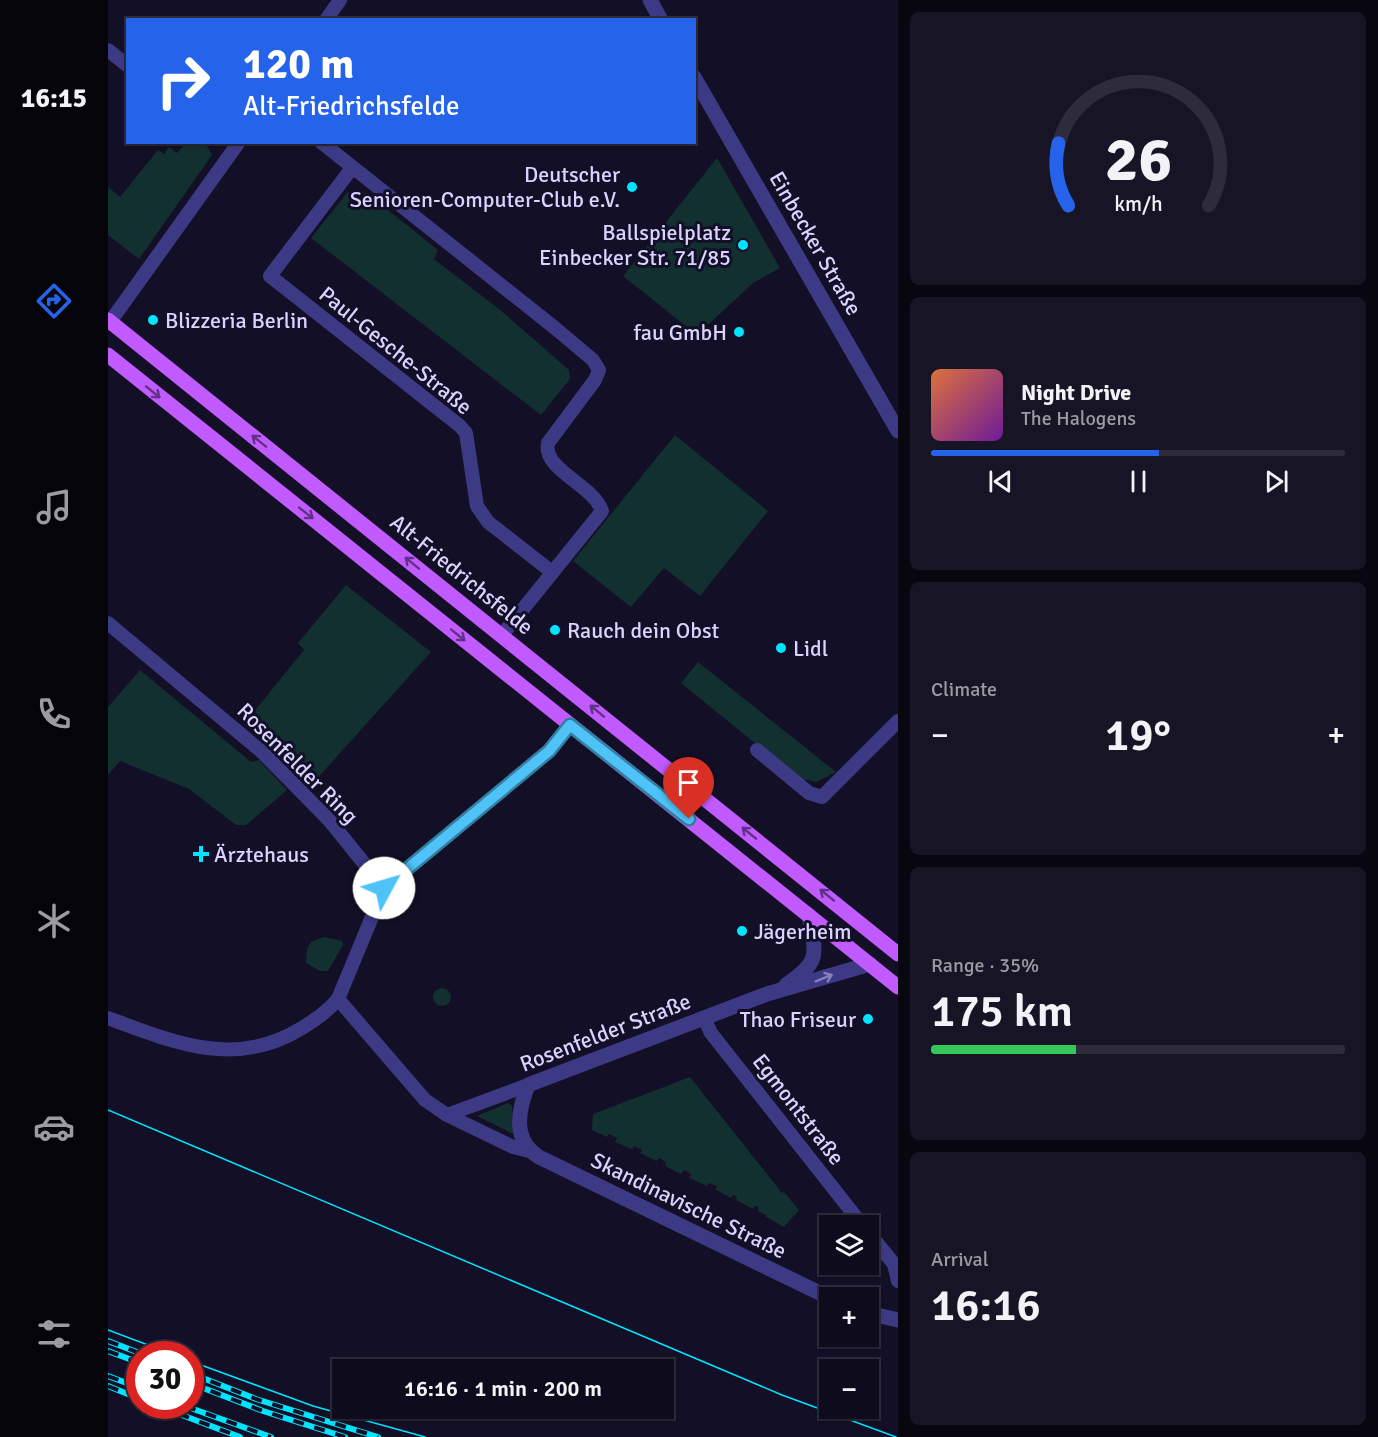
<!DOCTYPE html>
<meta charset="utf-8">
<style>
body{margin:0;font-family:Signika,sans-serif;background:#171425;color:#f1f3f6;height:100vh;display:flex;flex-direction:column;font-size:22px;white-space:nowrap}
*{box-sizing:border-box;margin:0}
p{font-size:20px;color:#9b9ba3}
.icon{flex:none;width:33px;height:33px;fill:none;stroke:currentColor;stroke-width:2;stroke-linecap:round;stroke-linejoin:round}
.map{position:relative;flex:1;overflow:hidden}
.panel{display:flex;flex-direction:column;gap:12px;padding:12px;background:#08060f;width:480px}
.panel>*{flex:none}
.top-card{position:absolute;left:18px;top:18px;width:570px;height:126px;border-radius:0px;box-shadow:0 2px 4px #0004,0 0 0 2px #2e2b3b;background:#2563eb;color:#fff;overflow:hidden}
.buttons{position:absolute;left:711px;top:1215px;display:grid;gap:12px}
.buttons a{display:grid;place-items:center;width:60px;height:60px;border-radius:0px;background:#0e0b1c;box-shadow:0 2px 4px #0004,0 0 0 2px #2e2b3b;font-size:30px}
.speed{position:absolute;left:18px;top:1341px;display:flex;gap:12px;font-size:30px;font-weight:700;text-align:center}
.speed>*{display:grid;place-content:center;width:78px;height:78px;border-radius:50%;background:#0e0b1c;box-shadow:0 2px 4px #0004,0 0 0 2px #2e2b3b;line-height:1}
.speed .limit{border:9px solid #d22;background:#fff;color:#111}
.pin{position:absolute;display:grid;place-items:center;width:51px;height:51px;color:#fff;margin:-62px -26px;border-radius:50% 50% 50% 0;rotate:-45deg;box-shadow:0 0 6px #0007}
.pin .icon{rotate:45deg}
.me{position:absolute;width:66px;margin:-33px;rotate:51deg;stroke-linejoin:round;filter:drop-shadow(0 0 4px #0008)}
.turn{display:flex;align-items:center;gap:21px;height:126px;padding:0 18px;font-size:27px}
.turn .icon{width:78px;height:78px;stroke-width:2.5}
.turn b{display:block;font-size:42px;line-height:51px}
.big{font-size:45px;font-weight:600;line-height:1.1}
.panel .tile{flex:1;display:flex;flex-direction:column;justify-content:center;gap:9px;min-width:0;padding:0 21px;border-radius:9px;background:#171425}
.panel .dial{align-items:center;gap:0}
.dial svg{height:156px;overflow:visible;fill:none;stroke:#2e2b3b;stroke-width:7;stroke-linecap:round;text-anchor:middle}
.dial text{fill:#f1f3f6;stroke:none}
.song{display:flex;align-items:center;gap:18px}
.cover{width:72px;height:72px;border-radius:9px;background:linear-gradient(135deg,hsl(20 70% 55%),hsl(280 70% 35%))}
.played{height:6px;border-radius:3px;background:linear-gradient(90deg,#2563eb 55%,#2e2b3b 55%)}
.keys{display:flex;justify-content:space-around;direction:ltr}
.heat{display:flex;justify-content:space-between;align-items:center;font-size:33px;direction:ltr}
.charge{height:9px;border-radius:4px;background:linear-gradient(90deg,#34c759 35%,#2e2b3b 0)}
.trip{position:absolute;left:224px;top:1359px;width:342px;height:60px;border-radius:0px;background:#0e0b1c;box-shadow:0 2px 4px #0004,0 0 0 2px #2e2b3b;font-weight:600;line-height:60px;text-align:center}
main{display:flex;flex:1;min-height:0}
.tabs{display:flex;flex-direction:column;width:108px;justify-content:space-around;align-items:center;background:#06040b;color:#9b9ba3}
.tabs .icon{width:42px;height:42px}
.tabs .on{color:#2563eb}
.tabs b{font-size:27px;color:#f1f3f6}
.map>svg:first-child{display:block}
.green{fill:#12302f}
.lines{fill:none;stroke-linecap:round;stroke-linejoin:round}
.minor{stroke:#3d3a85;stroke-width:14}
.tertiary{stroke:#3d3a85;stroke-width:15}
.primary{stroke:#c25bff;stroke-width:15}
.tram{stroke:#00e5ff;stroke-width:1.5}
.rail-casing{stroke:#00e5ff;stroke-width:6}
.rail{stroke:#130f26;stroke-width:4;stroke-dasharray:11;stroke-linecap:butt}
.oneway{stroke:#623188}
.oneway2{stroke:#837fbc}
.route-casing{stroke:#337fa1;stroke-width:15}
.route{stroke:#4fc3f7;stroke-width:10}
.poi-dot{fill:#00e5ff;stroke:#130f26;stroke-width:2}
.labels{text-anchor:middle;stroke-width:6;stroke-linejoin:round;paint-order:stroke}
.poi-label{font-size:22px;fill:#d9d4ff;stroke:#130f26;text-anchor:start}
.street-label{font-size:22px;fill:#d9d4ff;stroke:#130f26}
</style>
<main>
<nav class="tabs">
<b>16:15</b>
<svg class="icon on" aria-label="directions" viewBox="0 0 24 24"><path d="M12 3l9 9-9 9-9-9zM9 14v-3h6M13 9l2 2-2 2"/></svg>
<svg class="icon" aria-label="music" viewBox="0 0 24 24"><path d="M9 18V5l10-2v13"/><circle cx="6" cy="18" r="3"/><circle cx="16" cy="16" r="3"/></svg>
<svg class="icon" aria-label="phone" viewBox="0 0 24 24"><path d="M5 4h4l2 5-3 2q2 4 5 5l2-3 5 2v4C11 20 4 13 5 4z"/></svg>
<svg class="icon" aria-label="climate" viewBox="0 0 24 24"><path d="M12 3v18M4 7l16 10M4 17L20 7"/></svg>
<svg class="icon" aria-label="car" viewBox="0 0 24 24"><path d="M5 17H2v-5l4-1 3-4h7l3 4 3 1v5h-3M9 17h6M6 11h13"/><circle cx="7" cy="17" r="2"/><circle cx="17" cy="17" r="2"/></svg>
<svg class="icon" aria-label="filters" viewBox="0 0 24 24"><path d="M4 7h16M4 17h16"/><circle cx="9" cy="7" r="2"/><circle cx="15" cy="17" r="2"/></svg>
</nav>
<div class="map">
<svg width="790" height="1437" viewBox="0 0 790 1437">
<rect width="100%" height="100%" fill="#130f26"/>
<g class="green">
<path d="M78,143H97L104,155L31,259L0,235V187L12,197L50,150L56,154L61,147L69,153Z"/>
<path d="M609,158L672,268L645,283L589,335L515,276Z"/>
<path d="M247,189L260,194L330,250L326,259L391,309L461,370L462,379L433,415L203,238L239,193Z"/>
<path d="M567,435L660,511L592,596L556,568L523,607L465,561Z"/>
<path d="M238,585L323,652L206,782L140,719L196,650L190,643Z"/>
<path d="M590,662L728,772L708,782L690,778L573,683Z"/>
<path d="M32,670L143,762L151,760L179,790L138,825H128L81,789L12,761L0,775V707Z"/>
<path d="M216,937L234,941L235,945L220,971H212L198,963L199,949L203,942Z"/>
<circle cx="334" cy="997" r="9"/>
<path d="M582,1077L674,1193L676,1192L691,1210L676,1227L658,1217V1215L650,1211L651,1207L647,1206L645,1209L628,1200L629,1197L625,1195L623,1198L608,1190L609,1186L601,1183L599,1186L581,1178L583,1174L576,1170L573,1174L557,1166L558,1162L551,1158L548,1161L532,1153L534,1150L526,1146L524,1149L507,1142L509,1138L501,1134L499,1137L484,1130L485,1114Z"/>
<path d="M400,1103L404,1106L405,1134L369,1116Z"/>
</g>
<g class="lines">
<g class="minor">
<path d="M218,20L232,0"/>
<path d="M0,50L20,66"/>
<path d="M213,142L447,328L485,360L491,370L487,380L440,443C434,470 486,485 494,511L394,635"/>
<path d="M244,168L162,276L352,426L358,433L369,506L380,522L444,572"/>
<path d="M2,322L131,142"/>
<path d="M0,623L154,752L221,820L276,888"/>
<path d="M649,750L701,793L714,797L790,721"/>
<path d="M230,999L317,1100L339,1115L405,1147L421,1151"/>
<path d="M0,1018C67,1043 128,1069 194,1028C208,1019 219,1012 230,999L276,888L441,751L462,725"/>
<path d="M596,1018L603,1033L755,1226"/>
<path d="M339,1115L420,1085"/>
<path d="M760,1232L786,1264L790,1281"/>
</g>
<g class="tertiary">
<path d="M542,0L553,20"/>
<path d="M586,77L790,431"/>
<path d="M678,985C713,960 708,957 701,915"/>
<path d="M722,1298L431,1157C404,1140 410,1111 420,1085L659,994L762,964"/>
<path d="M760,1313L790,1320"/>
</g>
<g class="primary">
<path d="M0,320L790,954"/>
<path d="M0,355L790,987"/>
</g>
<g class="tram">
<path d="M0,1110L674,1395L788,1437"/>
<path d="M0,1330L64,1354"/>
<path d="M82,1361L205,1406L317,1437"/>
</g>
<g class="rail-casing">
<g id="rail">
<path d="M0,1341L34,1354"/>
<path d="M0,1351L32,1363"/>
<path d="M82,1373L148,1399L270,1437"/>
<path d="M0,1376L32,1388"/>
<path d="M82,1383L155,1411L237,1437"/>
<path d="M0,1386L32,1399"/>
<path d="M50,1406L132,1437"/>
<path d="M77,1406L163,1437"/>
</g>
</g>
<use href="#rail" class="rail"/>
</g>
<defs><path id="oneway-shaft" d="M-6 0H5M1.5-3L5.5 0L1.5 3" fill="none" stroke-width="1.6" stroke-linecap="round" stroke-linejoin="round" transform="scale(1.5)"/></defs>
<g class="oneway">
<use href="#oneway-shaft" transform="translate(45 392) rotate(39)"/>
<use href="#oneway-shaft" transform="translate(151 441) rotate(-141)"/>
<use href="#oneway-shaft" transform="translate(198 513) rotate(38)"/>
<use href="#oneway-shaft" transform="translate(304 563) rotate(-141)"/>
<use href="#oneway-shaft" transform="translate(350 635) rotate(39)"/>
<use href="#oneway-shaft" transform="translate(489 711) rotate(-141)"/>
<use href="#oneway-shaft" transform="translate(641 833) rotate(-141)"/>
<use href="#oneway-shaft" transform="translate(719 895) rotate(-141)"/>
</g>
<use class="oneway2" href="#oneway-shaft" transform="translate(716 978) rotate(-22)"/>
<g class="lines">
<g class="route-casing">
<path id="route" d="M276,888L441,751L462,725L581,819"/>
</g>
<use href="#route" class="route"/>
</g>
<g class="poi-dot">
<circle cx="524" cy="187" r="6"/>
<circle cx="635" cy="245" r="6"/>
<circle cx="45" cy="320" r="6"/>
<circle cx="631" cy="332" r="6"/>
<circle cx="447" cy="630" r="6"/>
<circle cx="673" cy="648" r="6"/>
<path d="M90 845h6v6h6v6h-6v6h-6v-6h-6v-6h6z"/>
<circle cx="634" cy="931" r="6"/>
<circle cx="760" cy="1019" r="6"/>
</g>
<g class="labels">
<g class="poi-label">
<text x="512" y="182" text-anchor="end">Deutscher<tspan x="512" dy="25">Senioren-Computer-Club e.V.</tspan></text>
<text x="623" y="240" text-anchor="end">Ballspielplatz<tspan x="623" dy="25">Einbecker Str. 71/85</tspan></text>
<text x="57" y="328">Blizzeria Berlin</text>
<text x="619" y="340" text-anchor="end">fau GmbH</text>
<text x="459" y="638">Rauch dein Obst</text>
<text x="685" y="656">Lidl</text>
<text x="106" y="862">Ärztehaus</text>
<text x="646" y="939">Jägerheim</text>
<text x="748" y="1027" text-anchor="end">Thao Friseur</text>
</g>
<g class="street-label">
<text transform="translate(708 243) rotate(60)" y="8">Einbecker Straße</text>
<text transform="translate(288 350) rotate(39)" y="8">Paul-Gesche-Straße</text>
<text transform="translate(354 574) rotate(39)" y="8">Alt-Friedrichsfelde</text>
<text transform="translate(190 763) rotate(45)" y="8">Rosenfelder Ring</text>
<text transform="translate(497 1032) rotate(-21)" y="8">Rosenfelder Straße</text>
<text transform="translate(691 1109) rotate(52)" y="8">Egmontstraße</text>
<text transform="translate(581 1205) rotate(26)" y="8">Skandinavische Straße</text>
</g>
</g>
</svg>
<div class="buttons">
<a><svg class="icon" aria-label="layers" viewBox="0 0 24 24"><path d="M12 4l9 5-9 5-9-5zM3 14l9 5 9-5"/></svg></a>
<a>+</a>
<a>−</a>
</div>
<div class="speed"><div class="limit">30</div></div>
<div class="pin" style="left:581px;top:819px;background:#d93025"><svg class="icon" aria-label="arrive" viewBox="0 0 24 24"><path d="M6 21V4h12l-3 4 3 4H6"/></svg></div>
<svg class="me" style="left:276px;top:888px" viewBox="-20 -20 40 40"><circle r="19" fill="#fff"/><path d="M0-13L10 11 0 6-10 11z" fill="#4fc3f7"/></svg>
<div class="trip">16:16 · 1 min · 200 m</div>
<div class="top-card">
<div class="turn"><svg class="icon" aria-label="right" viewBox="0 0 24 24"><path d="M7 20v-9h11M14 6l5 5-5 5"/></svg><div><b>120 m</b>Alt-Friedrichsfelde</div></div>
</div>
</div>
<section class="panel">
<div class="tile dial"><svg viewBox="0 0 100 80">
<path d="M14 69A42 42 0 1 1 86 69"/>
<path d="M14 69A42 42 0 0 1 9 37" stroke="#2563eb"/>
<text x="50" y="56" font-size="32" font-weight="700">26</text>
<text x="50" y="72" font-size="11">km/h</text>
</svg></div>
<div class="tile">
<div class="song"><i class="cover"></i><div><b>Night Drive</b><p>The Halogens</p></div></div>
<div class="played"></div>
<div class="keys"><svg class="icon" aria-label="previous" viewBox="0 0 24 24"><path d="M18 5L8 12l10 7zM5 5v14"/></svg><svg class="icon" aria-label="pause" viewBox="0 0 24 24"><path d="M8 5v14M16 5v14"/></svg><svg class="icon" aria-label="next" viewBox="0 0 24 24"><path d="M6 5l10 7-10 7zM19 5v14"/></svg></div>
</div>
<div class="tile"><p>Climate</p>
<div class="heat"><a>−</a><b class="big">19°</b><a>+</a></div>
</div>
<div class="tile"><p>Range · 35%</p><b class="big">175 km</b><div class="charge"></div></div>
<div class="tile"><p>Arrival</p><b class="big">16:16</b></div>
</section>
</main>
